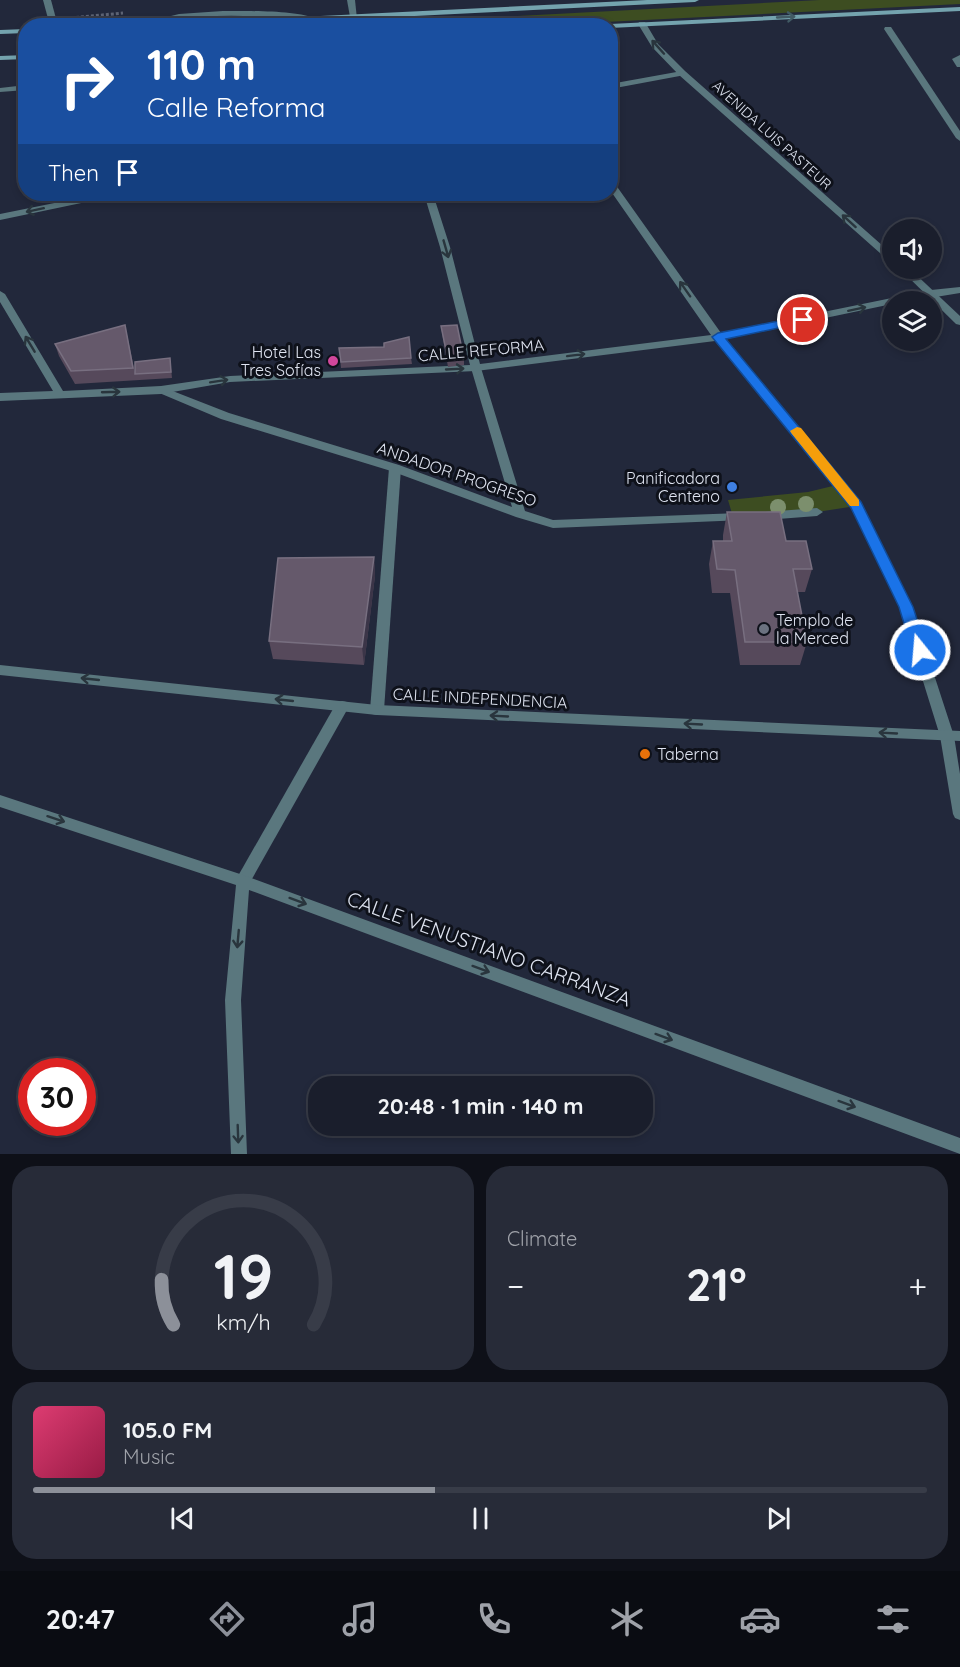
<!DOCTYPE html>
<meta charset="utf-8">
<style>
body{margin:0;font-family:Quicksand,sans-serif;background:#272b38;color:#f1f3f6;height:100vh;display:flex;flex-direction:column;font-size:22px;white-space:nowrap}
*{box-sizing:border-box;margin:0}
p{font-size:20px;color:#9fa2a9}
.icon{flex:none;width:33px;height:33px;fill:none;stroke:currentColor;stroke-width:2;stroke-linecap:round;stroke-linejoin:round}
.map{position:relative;height:1154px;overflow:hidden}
.details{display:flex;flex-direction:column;gap:12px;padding:12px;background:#0e1018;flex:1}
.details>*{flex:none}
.banner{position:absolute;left:18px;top:18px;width:600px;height:183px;border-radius:24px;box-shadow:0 3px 9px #0003,0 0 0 2px #383c48;background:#1a4fa0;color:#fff;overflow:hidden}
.tools{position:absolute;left:882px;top:219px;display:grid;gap:12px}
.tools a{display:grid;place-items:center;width:60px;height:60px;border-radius:50%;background:#1a1e2c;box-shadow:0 3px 9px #0003,0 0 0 2px #383c48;font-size:30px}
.speed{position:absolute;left:18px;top:1058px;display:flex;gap:12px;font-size:30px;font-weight:700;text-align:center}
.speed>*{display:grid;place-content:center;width:78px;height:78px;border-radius:50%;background:#1a1e2c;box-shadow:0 3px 9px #0003,0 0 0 2px #383c48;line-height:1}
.speed .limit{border:9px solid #d22;background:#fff;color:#111}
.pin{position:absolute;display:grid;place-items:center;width:51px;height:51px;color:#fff;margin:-26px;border:3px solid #fff;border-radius:50%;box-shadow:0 2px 6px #0007}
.me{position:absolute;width:66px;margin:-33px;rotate:343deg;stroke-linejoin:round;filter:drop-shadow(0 0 4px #0008)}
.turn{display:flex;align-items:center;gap:21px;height:126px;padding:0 30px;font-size:27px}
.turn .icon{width:78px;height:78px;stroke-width:2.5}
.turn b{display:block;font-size:42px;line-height:51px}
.then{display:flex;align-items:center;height:57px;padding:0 30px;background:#0003;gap:12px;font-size:22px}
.big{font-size:45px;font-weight:700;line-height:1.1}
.details .tile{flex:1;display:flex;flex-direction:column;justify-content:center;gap:9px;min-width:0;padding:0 21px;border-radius:24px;background:#272b38}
.details .dial{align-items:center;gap:0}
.dial svg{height:156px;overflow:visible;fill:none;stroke:#383c48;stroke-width:7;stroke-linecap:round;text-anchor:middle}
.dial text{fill:#f1f3f6;stroke:none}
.song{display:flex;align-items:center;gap:18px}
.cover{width:72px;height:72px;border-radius:9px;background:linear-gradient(135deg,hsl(340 70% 55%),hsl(340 70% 35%))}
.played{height:6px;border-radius:3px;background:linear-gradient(90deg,#8c9099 45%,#383c48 45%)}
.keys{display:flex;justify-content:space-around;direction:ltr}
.heat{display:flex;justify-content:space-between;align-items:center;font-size:33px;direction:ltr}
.details .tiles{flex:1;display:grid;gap:12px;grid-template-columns:1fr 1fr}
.tile:last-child{grid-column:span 2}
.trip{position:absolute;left:308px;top:1076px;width:345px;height:60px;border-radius:24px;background:#1a1e2c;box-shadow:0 3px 9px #0003,0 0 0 2px #383c48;font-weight:700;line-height:60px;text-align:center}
.tab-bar{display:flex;height:96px;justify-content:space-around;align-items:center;background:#0a0c12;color:#9fa2a9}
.tab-bar .icon{width:42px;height:42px}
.tab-bar .on{color:#8c9099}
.tab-bar b{font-size:27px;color:#f1f3f6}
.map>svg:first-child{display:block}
.green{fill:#3d4d21}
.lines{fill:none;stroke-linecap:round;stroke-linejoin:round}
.path{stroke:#5e6475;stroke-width:3;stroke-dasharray:3 2;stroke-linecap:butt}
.service{fill:#5a777e;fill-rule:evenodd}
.pedestrian{fill:#5a777e;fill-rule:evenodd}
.minor{fill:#5a777e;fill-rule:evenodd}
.tertiary{fill:#5a777e;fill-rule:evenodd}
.secondary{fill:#74a3ae;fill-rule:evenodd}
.tree{fill:#7c8f6d}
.wall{fill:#56495b}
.shaded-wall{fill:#3b3548}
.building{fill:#65596b;stroke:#786f80;stroke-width:1.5}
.oneway{stroke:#415a64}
.oneway2{stroke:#29353d}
.route{fill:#1a73e8;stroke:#114b97;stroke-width:1.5}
.slow{fill:#f59e0b}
.hotel-dot{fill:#d1479c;stroke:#0e111a;stroke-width:2}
.shop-dot{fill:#3f7fe0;stroke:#0e111a;stroke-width:2}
.worship-dot{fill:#6b7280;stroke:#0e111a;stroke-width:2}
.food-dot{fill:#e8710a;stroke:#0e111a;stroke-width:2}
.labels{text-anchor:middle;stroke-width:6;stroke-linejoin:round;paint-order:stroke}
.far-street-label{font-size:14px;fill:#dfe4f1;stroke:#0e111a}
.street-label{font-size:16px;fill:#dfe4f1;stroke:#0e111a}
.poi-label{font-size:16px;fill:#dfe4f1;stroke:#0e111a;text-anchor:end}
.near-street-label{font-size:20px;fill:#dfe4f1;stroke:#0e111a}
</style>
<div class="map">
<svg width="960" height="1154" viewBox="0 0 960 1154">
<rect width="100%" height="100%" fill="#22283b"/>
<g class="green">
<path d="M820,0H960V4L545,25H350Z"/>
<path d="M841,484L856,506L817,512L733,517L728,500L808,492Z"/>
</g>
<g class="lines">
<path class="path" d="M71,18L123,13"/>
<g class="service">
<path d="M223,11C243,11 300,10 315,19L311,21C274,17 237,14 200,17C177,19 154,26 131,26L179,14Z"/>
<path d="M960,55V67H957L952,59Z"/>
</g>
<g class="pedestrian">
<path d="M885,27H891L960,131V141L956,138L884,29Z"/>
<path d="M26,85V90L0,92V88Z"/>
<path d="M476,365L481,368L525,511L553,520L740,513L744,514L746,517L744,520L553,528L516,517L391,471L221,419L157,392L156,390L157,388H165L229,413L399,465L512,507L471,368Z"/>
<path d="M817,508L823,512L817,516L765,520L759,516L765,512Z"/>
<path d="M342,701L347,702L348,706L347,710L248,886L243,887L238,886L236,881L238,876L337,702Z"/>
</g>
<g class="minor">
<path d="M43,0H51L58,26H50Z"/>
<path d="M347,0H355L357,19L350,17Z"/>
<path d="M682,71L686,73L685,75L610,89V84Z"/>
<path d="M610,180L613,181L721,333L931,290L960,287V293L905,302H892V304L725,339L860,503L912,607L954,736L960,774V820L955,818L953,814L940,736L900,607L851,508L715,341L476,371L230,382L161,394L0,401V393L53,391L0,302V291L5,294L63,391L161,386L230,376L470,365L440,247L424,194H433L450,247L480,364L711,335L610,190Z"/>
<path d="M99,194H115L110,197L0,220V214Z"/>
<path d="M395,464L401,468L384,710L382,714L377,715L372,714L370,710L389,468Z"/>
<path d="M0,795L243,875L960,1138V1154L249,890L241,1000L247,1154H231L225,1000L236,885L0,807Z"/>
</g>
<g class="tertiary">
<path d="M639,22H645L658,44L685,71L892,254V262L889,261L679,75L652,47L638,24Z"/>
<path d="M899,268H909L960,316V325L956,324Z"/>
<path d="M0,665L377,705L960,731V741L377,715L0,675Z"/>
</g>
<g class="secondary">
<path d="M647,0H699L695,2L214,26H151L155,24Z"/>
<path d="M960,7V11L610,28V26H606L610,24Z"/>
<path d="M26,29V33L0,34V30Z"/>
<path d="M26,55V59L0,60V56Z"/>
</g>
</g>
<g class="tree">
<circle cx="806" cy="504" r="8"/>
<circle cx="778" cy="507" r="8"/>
</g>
<g class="wall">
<path d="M125,325L135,373L170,358L172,378L75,384L59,356L55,344Z"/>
<path d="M441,326L464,359V365L448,367L442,333Z"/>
<path d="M339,348L411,358L412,364L341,368Z"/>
<path d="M727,512L786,541L812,569L805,592H797L807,642L800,665H740L730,593H712L709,564L713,541H723V535Z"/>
<path d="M374,557L375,576L364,665L273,659L269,641Z"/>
</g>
<path class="shaded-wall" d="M374,557L375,576L364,665L362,647Z"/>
<g class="building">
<path d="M125,325L133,368L71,371L55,344Z"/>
<path d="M457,325L464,359L448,360L441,326Z"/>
<path d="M409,337L411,358L341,362L339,348L384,347V343Z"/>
<path d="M170,358L171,372L135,374V362Z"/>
<path d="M727,512H780L786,541H806L812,569H793L807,642H745L735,570L717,569L713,541H732Z"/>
<path d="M374,557L362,647L269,641L278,558Z"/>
</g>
<defs><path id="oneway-shaft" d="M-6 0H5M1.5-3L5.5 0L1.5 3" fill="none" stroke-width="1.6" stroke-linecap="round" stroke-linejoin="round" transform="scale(1.5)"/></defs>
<use class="oneway" href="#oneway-shaft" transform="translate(786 17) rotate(-3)"/>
<g class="oneway2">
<use href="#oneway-shaft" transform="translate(658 47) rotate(-132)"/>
<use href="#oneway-shaft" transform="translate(35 210) rotate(168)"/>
<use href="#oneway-shaft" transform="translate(849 221) rotate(-138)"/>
<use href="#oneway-shaft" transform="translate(446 249) rotate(74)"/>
<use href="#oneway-shaft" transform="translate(685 289) rotate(-125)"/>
<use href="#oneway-shaft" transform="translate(857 309) rotate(-12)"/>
<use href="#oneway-shaft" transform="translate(30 344) rotate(-121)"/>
<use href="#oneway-shaft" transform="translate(576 355) rotate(-7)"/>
<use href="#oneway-shaft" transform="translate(455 369) rotate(-3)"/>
<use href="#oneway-shaft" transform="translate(219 381) rotate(-9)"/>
<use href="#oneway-shaft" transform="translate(111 392) rotate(-2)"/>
<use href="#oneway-shaft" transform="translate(90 679) rotate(-174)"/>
<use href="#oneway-shaft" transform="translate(284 700) rotate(-174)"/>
<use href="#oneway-shaft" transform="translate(499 716) rotate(-177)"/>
<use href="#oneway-shaft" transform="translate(693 724) rotate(-177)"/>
<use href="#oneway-shaft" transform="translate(888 733) rotate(-177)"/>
<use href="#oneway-shaft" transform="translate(56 819) rotate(18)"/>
<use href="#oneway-shaft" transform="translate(298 901) rotate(20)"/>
<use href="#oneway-shaft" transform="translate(238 939) rotate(95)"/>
<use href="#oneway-shaft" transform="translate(481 969) rotate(20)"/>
<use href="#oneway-shaft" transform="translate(664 1037) rotate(20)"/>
<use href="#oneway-shaft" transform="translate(847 1104) rotate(20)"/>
<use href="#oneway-shaft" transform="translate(238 1134) rotate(88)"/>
</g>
<path class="route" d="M803,316L809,320L807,322L726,339L861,502L913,607L927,650L925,654L920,656L912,650L899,607L851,508L712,337L718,333Z"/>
<path class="slow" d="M797,427L801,428L859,500V506H850L792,434L790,431Z"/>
<circle class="hotel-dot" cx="333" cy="361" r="6"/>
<circle class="shop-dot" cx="732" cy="487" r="6"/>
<circle class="worship-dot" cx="764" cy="629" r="6"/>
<circle class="food-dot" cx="645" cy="754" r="6"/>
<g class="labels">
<g class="far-street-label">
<text transform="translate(772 135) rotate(42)" y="5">AVENIDA LUIS PASTEUR</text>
</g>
<g class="street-label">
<text transform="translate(481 350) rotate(-5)" y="6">CALLE REFORMA</text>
<text transform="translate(457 474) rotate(19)" y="6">ANDADOR PROGRESO</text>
<text transform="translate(480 698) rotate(3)" y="6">CALLE INDEPENDENCIA</text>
</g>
<g class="poi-label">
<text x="321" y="358">Hotel Las<tspan x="321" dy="18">Tres Sofías</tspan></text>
<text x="720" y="484">Panificadora<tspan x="720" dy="18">Centeno</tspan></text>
<text x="776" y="626" text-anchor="start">Templo de<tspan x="776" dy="18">la Merced</tspan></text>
<text x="657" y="760" text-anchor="start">Taberna</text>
</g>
<g class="near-street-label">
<text transform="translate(489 949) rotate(20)" y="7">CALLE VENUSTIANO CARRANZA</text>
</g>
</g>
</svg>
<div class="tools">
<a><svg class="icon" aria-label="sound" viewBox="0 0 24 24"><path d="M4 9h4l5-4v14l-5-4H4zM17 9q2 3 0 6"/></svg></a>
<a><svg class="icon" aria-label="layers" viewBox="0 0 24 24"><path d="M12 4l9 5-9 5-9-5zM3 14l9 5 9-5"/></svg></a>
</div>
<div class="speed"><div class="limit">30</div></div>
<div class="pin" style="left:803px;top:320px;background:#d93025"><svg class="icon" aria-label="arrive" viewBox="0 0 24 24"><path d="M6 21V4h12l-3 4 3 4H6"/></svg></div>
<svg class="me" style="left:920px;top:650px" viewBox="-20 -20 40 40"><circle r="17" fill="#1a73e8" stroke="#fff" stroke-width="3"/><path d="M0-11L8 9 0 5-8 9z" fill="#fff"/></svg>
<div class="trip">20:48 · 1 min · 140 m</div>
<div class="banner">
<div class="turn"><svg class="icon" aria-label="right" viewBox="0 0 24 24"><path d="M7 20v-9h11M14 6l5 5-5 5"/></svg><div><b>110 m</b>Calle Reforma</div></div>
<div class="then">Then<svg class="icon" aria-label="arrive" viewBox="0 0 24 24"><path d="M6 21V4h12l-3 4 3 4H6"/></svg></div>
</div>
</div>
<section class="details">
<div class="tiles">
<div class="tile dial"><svg viewBox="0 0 100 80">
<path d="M14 69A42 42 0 1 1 86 69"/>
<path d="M14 69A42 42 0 0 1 8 46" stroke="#8c9099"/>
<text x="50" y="56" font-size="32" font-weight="700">19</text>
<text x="50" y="72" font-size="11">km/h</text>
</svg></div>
<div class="tile"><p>Climate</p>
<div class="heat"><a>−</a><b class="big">21°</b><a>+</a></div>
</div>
<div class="tile">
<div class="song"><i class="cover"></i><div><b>105.0 FM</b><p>Music</p></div></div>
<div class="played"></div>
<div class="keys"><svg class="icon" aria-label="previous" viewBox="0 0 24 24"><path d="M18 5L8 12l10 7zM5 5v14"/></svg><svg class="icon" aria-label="pause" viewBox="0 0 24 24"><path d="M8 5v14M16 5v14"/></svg><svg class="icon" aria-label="next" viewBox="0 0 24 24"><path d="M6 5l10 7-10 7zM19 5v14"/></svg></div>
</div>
</div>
</section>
<nav class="tab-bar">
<b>20:47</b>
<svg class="icon on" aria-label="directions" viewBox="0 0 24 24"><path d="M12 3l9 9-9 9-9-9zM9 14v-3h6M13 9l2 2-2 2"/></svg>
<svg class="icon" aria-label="music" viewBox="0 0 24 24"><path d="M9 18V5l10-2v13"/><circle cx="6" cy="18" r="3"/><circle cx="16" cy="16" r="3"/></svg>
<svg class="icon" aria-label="phone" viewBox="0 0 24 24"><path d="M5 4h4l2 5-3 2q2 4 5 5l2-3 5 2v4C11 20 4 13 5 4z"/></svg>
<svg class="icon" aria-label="climate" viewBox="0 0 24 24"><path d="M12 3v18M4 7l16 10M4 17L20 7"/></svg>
<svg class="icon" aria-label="car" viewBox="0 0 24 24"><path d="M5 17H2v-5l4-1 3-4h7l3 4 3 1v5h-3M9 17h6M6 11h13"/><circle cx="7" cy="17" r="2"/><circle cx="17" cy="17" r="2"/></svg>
<svg class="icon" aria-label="filters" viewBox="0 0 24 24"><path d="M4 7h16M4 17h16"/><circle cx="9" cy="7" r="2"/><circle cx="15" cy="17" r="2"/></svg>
</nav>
